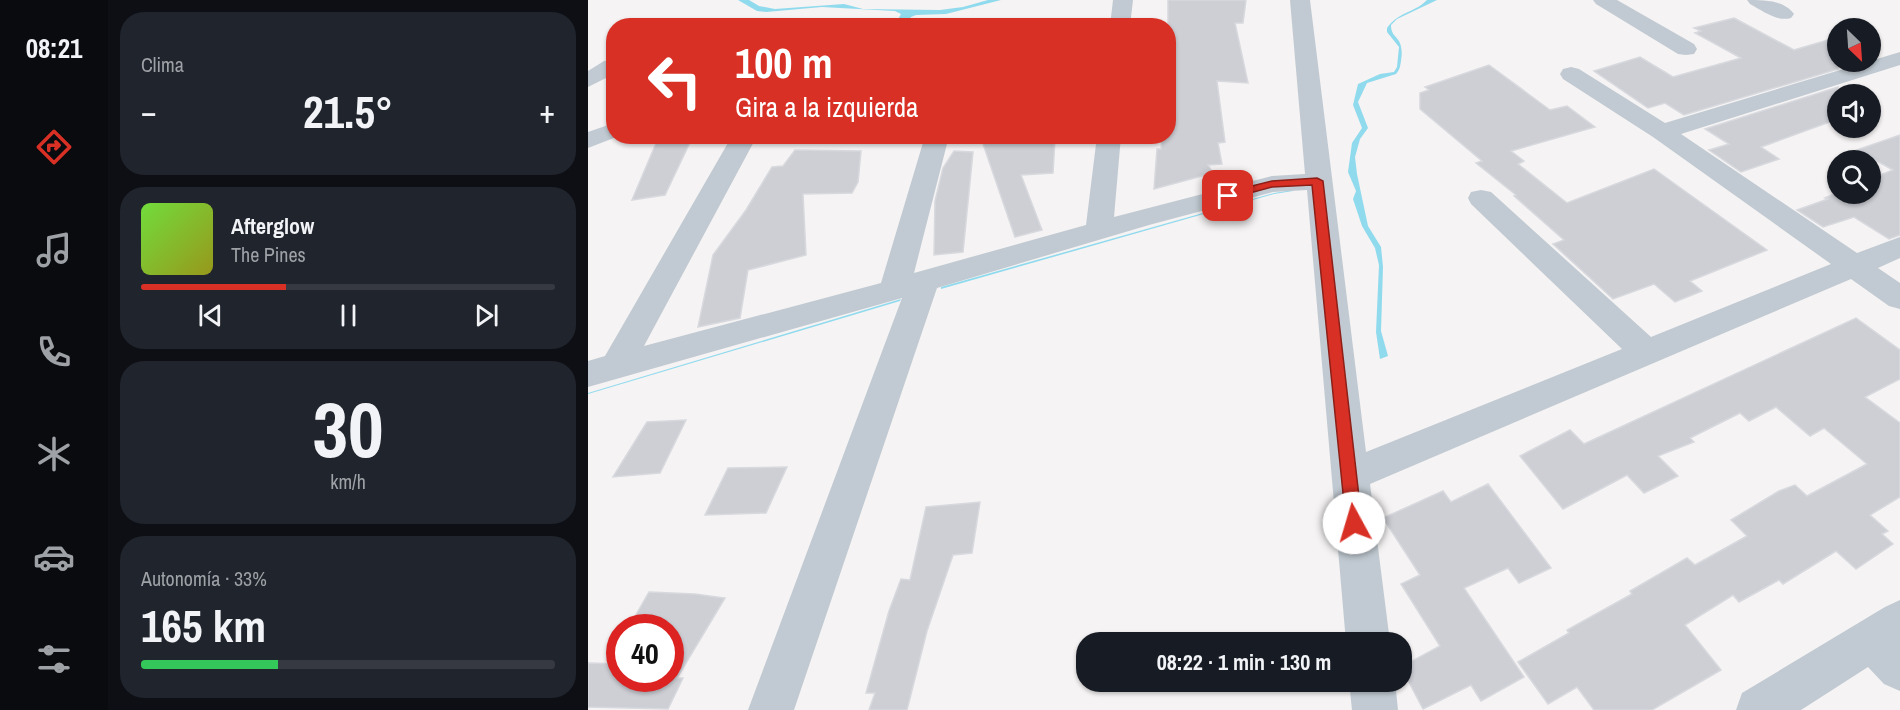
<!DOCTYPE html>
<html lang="es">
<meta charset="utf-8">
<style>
body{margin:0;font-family:"Archivo Narrow",sans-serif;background:#20242c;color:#f1f3f6;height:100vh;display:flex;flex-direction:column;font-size:22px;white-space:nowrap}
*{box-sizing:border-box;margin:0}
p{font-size:20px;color:#9ea1a6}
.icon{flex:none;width:33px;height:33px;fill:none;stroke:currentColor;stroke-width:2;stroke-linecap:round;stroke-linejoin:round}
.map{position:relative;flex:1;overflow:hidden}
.details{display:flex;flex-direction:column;gap:12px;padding:12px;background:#0d0f14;width:480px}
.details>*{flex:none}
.hud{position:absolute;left:18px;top:18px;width:570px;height:126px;border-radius:24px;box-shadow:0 2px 4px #0004;background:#d93025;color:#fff;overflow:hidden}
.needle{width:39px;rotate:155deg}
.controls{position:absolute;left:1239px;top:18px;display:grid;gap:12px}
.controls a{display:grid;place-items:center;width:54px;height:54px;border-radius:50%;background:#171b24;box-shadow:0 2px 4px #0004;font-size:30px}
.speed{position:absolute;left:18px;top:614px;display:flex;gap:12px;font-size:30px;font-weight:700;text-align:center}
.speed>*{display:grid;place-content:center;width:78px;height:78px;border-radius:50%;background:#171b24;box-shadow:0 2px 4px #0004;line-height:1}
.speed .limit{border:9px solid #d22;background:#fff;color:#111}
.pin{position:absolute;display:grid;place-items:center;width:51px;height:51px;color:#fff;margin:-26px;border-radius:12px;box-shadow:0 3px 9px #0006}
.me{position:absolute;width:66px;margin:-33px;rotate:354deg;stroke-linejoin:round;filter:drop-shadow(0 0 4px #0008)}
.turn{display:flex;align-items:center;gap:21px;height:126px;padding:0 30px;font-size:27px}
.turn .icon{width:78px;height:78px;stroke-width:2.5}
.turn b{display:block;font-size:42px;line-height:51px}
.big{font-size:45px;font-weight:800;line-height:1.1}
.details .card{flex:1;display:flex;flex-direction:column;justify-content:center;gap:9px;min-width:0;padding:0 21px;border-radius:24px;background:#20242c}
.details .dial{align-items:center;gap:0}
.dial b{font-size:78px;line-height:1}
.song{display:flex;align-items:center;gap:18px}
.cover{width:72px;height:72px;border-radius:9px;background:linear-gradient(135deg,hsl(100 70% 55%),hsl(60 70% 35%))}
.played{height:6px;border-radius:3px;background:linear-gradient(90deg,#d93025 35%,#363941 35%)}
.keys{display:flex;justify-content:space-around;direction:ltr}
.heat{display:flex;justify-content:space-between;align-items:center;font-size:33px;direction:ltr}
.charge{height:9px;border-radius:4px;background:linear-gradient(90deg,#34c759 33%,#363941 0)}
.trip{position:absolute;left:488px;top:632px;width:336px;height:60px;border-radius:24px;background:#171b24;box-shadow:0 2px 4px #0004;font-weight:800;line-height:60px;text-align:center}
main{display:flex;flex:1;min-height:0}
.menu{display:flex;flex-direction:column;width:108px;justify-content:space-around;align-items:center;background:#090b0e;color:#9ea1a6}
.menu .icon{width:42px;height:42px}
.menu .active{color:#d93025}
.menu b{font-size:27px;color:#f1f3f6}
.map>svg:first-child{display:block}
.water{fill:#90daee}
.building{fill:#cdcfd5;stroke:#d7d9de;stroke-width:1.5}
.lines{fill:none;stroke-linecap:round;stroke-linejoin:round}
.minor{fill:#c1cad2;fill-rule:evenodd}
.route{fill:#d93025;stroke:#8d1f18;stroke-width:1.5}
</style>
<main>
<nav class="menu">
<b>08:21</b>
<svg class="icon active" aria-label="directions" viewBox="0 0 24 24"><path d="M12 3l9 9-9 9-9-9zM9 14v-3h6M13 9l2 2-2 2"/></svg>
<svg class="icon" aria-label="music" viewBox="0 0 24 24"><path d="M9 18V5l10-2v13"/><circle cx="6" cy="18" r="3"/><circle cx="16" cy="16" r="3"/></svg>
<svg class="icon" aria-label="phone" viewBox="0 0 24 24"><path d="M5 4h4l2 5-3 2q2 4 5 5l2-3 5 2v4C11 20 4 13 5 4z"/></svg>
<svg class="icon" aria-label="climate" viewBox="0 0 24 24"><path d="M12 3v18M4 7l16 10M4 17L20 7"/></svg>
<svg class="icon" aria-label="car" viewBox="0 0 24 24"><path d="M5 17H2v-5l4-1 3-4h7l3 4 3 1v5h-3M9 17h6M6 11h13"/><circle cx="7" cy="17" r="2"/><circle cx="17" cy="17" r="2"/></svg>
<svg class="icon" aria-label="filters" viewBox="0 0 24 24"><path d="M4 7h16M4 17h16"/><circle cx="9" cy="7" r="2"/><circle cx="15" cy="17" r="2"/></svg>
</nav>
<section class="details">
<div class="card"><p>Clima</p>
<div class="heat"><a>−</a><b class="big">21.5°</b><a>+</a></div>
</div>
<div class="card">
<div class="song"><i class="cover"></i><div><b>Afterglow</b><p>The Pines</p></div></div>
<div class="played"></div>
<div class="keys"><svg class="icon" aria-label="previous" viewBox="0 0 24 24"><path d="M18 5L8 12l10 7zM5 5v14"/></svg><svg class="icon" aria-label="pause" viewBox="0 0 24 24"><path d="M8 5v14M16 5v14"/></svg><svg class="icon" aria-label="next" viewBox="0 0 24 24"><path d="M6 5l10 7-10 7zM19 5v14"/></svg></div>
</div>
<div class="card dial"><b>30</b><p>km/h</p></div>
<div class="card"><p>Autonomía · 33%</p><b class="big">165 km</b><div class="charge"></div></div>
</section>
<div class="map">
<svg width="1312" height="710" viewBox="0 0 1312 710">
<rect width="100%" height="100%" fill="#f5f3f3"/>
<g class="water">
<path d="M150,0H161L171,6L187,9L256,4L275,9L352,10L375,7L400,0H413L358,14L328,15L323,17L318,26L307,25L313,14L307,11L234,7L178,12L169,11Z"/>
<path d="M839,0H849L809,19L803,25C803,41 817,34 813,61C812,67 812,69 808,74L779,83L770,102L780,128L772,139L767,157L769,174L780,226L793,247L795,267L793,331L800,356L792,359L788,332L791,265L787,248L774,226L765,199L768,191L760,172L764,143L774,128L765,105L770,84L792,74L806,72L809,67L811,47L799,32V28C810,12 828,12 839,0Z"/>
<path d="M705,190V191L686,194L353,289V287L686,193Z"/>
<path d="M313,299L312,301L0,394V393Z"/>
</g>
<g class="building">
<path d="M580,0H658L655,23H647L660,83L629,81L637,142L630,143L634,164L620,165L625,173L566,189L569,149H573L574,136H580Z"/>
<path d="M1146,18L1206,50L1250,37V69L1096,115L1077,103L1060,108L1006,71L1052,57L1085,77L1153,58L1107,33L1113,31L1106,28Z"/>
<path d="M901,65L962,110L979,106L1007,127L923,151L936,161L930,164L979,203L1066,169L1179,250L1102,281L1114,291L1087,302L1066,284L1025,299L965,244L976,240L926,196L928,195L888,163L894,161L832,109V93L841,90L837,87Z"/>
<path d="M1250,87V119L1173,147L1191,159L1153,172L1121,150L1141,144L1117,129Z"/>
<path d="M1312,135V235L1301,239L1266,217L1235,227L1209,210L1240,199L1237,198L1250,192L1282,194V179L1305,170L1269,150Z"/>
<path d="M82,136H105L77,195L44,200L69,141Z"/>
<path d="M436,137V139H467L465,173L433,175L454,230L427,237L393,138Z"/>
<path d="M207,150L273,151L270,182L264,193L215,194L218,255L160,270L152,318L110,327L125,255L158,210L184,167L195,166Z"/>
<path d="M366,151L385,152L375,252L346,255L347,201L355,168Z"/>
<path d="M1268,318L1312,350V379L1277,397L1312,423V497L1282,515L1300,531L1294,534L1305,544L1268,569L1248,551L1195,584L1191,580L1151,602L1145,595L1097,625L1133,670L1064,710H1006L989,687L960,704L930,662L981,633L979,630L1044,594L1042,591L1099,558L1107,565L1159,536L1143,520L1191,491L1207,485L1219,496L1279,464L1236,428L1222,436L1188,407L1161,421L1152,413L1102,438L1106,442L1070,456L1090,476L1056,493L1039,475L975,509L932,456L982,430L996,444Z"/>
<path d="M98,420L72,473L25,477L59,422Z"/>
<path d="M199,467L178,513L117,515L140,468Z"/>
<path d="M900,484L963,568L931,583L920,568L876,588L936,677L893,701L883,685L835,709L813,667L852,646L813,584L832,575L795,518L855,491L863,502Z"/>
<path d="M392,502L384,553L365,555L339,631L319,710H281L287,693H278L301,611L313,579L322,580L338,507Z"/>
<path d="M61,592L107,594L137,598L89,678H95L80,709L0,707V663L32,664V678H82V627H41Z"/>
</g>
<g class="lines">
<g class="minor">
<path d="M525,0H545L542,26H522Z"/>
<path d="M702,0H722L778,452L1034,349L883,204L880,198L883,192L893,190L903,192L1063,337L1243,264L1065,137L975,79L972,74L975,69L983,67L991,69L1077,123L1312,52V65L1093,134L1269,253L1312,237V258L1290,268L1312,283V309L1301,306L1263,279L782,484L802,642H758L719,190L685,192L561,225L349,288L206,710H160L314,298L0,387V361L17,356L144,136H169L56,346L293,283L337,136H361L326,273L498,225L509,136H533L526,217L684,176L717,174Z"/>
<path d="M1005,0H1029L1106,44L1109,49L1106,54L1098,55L1090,54L1008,4Z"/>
<path d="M1159,0C1176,0 1196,0 1206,14L1203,18C1189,22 1175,11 1162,4Z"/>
<path d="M26,60V74L0,87V71L16,61Z"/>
<path d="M26,123V136H31L0,148V132Z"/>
<path d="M1312,600V691L1296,684L1280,667L1213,710H1148L1154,693L1297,607Z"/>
<path d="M761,681H807L810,710H764Z"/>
</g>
</g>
<path class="route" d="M729,178L735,181L774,523L772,529L766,531L760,529L758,523L724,185L684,187L640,199L634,196L636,193L684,181Z"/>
</svg>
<div class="controls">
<a><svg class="needle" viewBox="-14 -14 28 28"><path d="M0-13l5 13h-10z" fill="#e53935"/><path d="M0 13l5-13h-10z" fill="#9ea1a6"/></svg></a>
<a><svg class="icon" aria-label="sound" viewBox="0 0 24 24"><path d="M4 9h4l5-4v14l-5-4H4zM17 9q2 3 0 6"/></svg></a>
<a><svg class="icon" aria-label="search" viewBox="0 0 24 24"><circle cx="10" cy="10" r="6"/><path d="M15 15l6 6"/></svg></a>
</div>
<div class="speed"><div class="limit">40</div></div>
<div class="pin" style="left:640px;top:196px;background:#d93025"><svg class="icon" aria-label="arrive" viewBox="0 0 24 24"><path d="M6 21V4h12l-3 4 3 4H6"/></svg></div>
<svg class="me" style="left:766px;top:523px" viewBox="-20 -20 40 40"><circle r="19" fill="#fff"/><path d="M0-13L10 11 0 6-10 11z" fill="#d93025"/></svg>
<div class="trip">08:22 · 1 min · 130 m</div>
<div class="hud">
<div class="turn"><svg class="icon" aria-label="left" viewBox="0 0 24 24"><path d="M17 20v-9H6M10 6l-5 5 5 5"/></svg><div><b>100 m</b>Gira a la izquierda</div></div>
</div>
</div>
</main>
